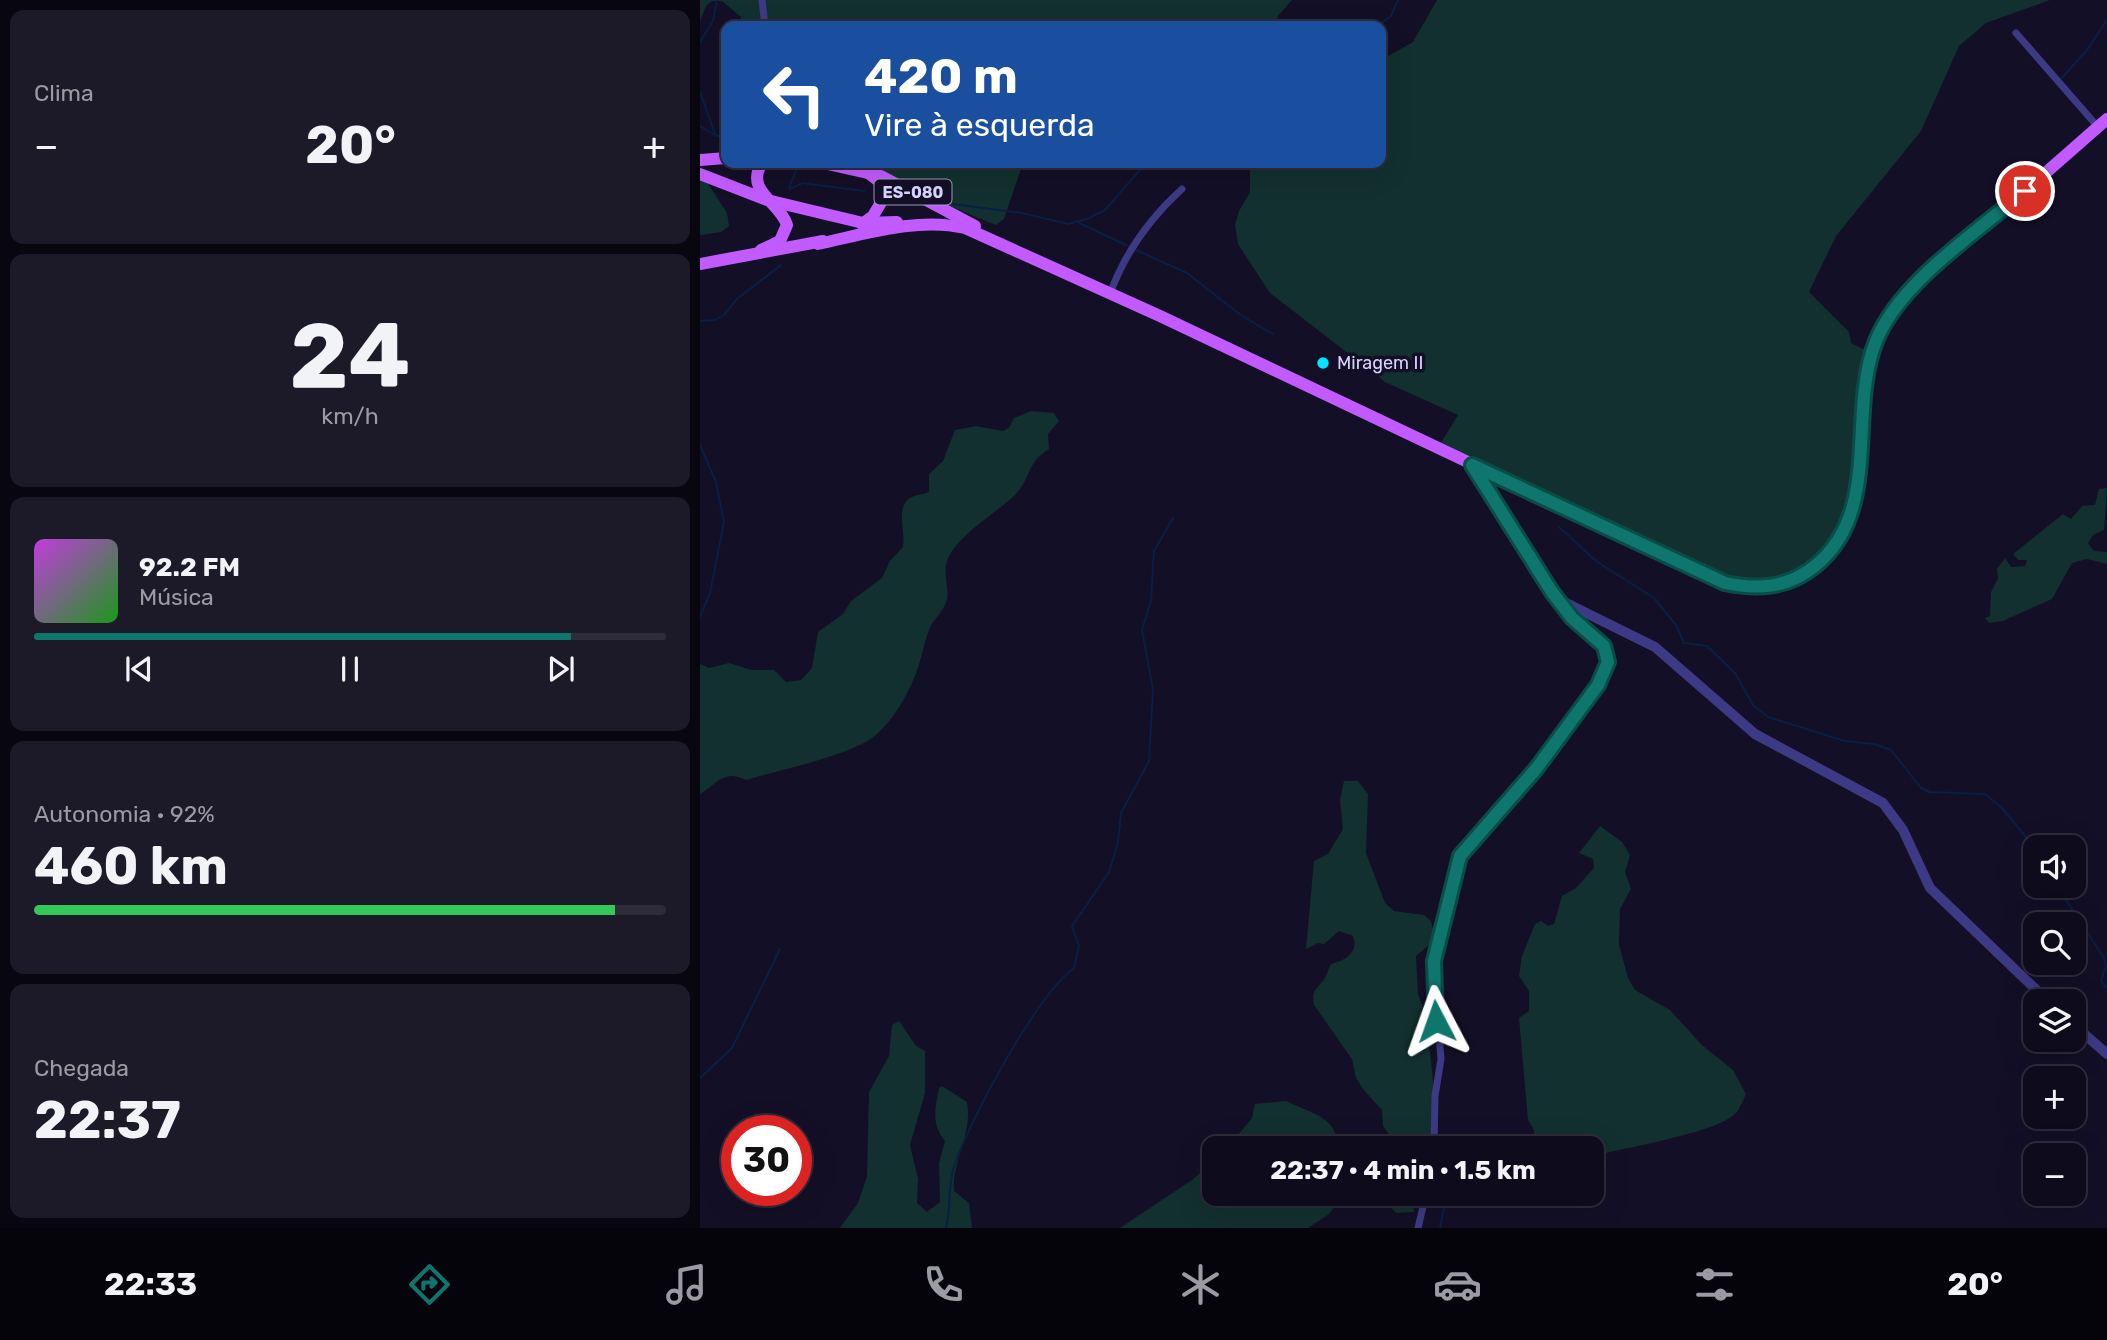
<!DOCTYPE html>
<html lang="pt">
<meta charset="utf-8">
<style>
body{margin:0;font-family:Rubik,sans-serif;background:#1c1929;color:#f1f3f6;height:100vh;display:flex;flex-direction:column;font-size:26px;white-space:nowrap}
*{box-sizing:border-box;margin:0}
p{font-size:23px;color:#9b9ba3}
.icon{flex:none;width:38px;height:38px;fill:none;stroke:currentColor;stroke-width:2;stroke-linecap:round;stroke-linejoin:round}
.map{position:relative;flex:1;overflow:hidden}
.sheet{display:flex;flex-direction:column;gap:10px;padding:10px;background:#08060f;width:700px}
.sheet>*{flex:none}
.top-card{position:absolute;left:21px;top:21px;width:665px;height:147px;border-radius:14px;box-shadow:0 7px 28px #0002,0 0 0 2px #2e2b3b;background:#1a4fa0;color:#fff;overflow:hidden}
.fabs{position:absolute;left:1323px;top:835px;display:grid;gap:14px}
.fabs a{display:grid;place-items:center;width:63px;height:63px;border-radius:14px;background:#0e0b1c;box-shadow:0 7px 28px #0002,0 0 0 2px #2e2b3b;font-size:35px}
.speed{position:absolute;left:21px;top:1115px;display:flex;gap:14px;font-size:35px;font-weight:700;text-align:center}
.speed>*{display:grid;place-content:center;width:91px;height:91px;border-radius:50%;background:#0e0b1c;box-shadow:0 7px 28px #0002,0 0 0 2px #2e2b3b;line-height:1}
.speed .limit{border:10px solid #d22;background:#fff;color:#111}
.pin{position:absolute;display:grid;place-items:center;width:60px;height:60px;color:#fff;margin:-30px;border:4px solid #fff;border-radius:50%;box-shadow:0 2px 7px #0007}
.me{position:absolute;width:77px;margin:-38px;rotate:356deg;stroke-linejoin:round;filter:drop-shadow(0 0 5px #0008)}
.turn{display:flex;align-items:center;gap:24px;height:147px;padding:0 28px;font-size:32px}
.turn .icon{width:91px;height:91px;stroke-width:2.5}
.turn b{display:block;font-size:49px;line-height:60px}
.big{font-size:52px;font-weight:700;line-height:1.1}
.sheet .tile{flex:1;display:flex;flex-direction:column;justify-content:center;gap:10px;min-width:0;padding:0 24px;border-radius:14px;background:#1c1929}
.sheet .dial{align-items:center;gap:0}
.dial b{font-size:91px;line-height:1}
.song{display:flex;align-items:center;gap:21px}
.cover{width:84px;height:84px;border-radius:10px;background:linear-gradient(135deg,hsl(290 70% 55%),hsl(120 70% 35%))}
.played{height:7px;border-radius:4px;background:linear-gradient(90deg,#0f766e 85%,#2e2b3b 85%)}
.keys{display:flex;justify-content:space-around;direction:ltr}
.heat{display:flex;justify-content:space-between;align-items:center;font-size:38px;direction:ltr}
.charge{height:10px;border-radius:5px;background:linear-gradient(90deg,#34c759 92%,#2e2b3b 0)}
.trip{position:absolute;left:502px;top:1136px;width:402px;height:70px;border-radius:14px;background:#0e0b1c;box-shadow:0 7px 28px #0002,0 0 0 2px #2e2b3b;font-weight:700;line-height:70px;text-align:center}
.menu{display:flex;height:112px;justify-content:space-around;align-items:center;background:#06040b;color:#9b9ba3}
.menu .icon{width:49px;height:49px}
.menu .current{color:#0f766e}
.menu b{font-size:32px;color:#f1f3f6}
main{display:flex;flex:1;min-height:0}
.map>svg:first-child{display:block}
.green{fill:#12302f}
.lines{fill:none;stroke-linecap:round;stroke-linejoin:round}
.stream{stroke:#0a1f44;stroke-width:2}
.minor{stroke:#3d3a85;stroke-width:7}
.tertiary{stroke:#3d3a85;stroke-width:10}
.primary{stroke:#c25bff;stroke-width:12}
.route-casing{stroke:#0a4d48;stroke-width:18}
.route{stroke:#0f766e;stroke-width:12}
.poi-dot{fill:#00e5ff;stroke:#130f26;stroke-width:2.5}
.labels{text-anchor:middle;stroke-width:7;stroke-linejoin:round;paint-order:stroke}
.shield{fill:#130f26;stroke:#9e99be;stroke-width:2}
.shield-label{font-size:16px;font-weight:bold;fill:#d9d4ff}
.poi-label{font-size:18px;fill:#d9d4ff;stroke:#130f26;text-anchor:start}
</style>
<main>
<section class="sheet">
<div class="tile"><p>Clima</p>
<div class="heat"><a>−</a><b class="big">20°</b><a>+</a></div>
</div>
<div class="tile dial"><b>24</b><p>km/h</p></div>
<div class="tile">
<div class="song"><i class="cover"></i><div><b>92.2 FM</b><p>Música</p></div></div>
<div class="played"></div>
<div class="keys"><svg class="icon" aria-label="previous" viewBox="0 0 24 24"><path d="M18 5L8 12l10 7zM5 5v14"/></svg><svg class="icon" aria-label="pause" viewBox="0 0 24 24"><path d="M8 5v14M16 5v14"/></svg><svg class="icon" aria-label="next" viewBox="0 0 24 24"><path d="M6 5l10 7-10 7zM19 5v14"/></svg></div>
</div>
<div class="tile"><p>Autonomia · 92%</p><b class="big">460 km</b><div class="charge"></div></div>
<div class="tile"><p>Chegada</p><b class="big">22:37</b></div>
</section>
<div class="map">
<svg width="1407" height="1228" viewBox="0 0 1407 1228">
<rect width="100%" height="100%" fill="#130f26"/>
<g class="green">
<path d="M0,0H592L577,17L585,26H39L41,17L22,1H12L6,6L0,21Z"/>
<path d="M737,0H1350L1286,23L1259,46L1221,131L1136,236L1109,292L1149,332L1151,343L1169,352L1155,478L1136,540L1091,580L1031,582L739,446L758,415L685,382L570,293L538,244L535,225L539,211L550,192V163H681V60L713,42Z"/>
<path d="M172,163H323L304,219L296,225C251,207 212,191 172,163Z"/>
<path d="M0,177L5,179L27,213L29,226L21,232L0,235Z"/>
<path d="M331,411L354,413L359,421L348,434L349,449C326,463 332,477 315,495C295,514 256,536 247,561C243,573 249,587 247,599C244,612 233,619 229,630C223,646 221,661 215,676C206,697 194,719 177,734C155,755 78,770 46,780C24,769 18,783 0,794V664L9,668L29,663L52,670H74L86,682L101,680L112,668L118,632L143,614L151,601L182,578L190,561L203,547C206,532 194,505 212,497C217,494 223,495 229,492V474L243,461L255,430L276,426L303,431L309,428L314,418Z"/>
<path d="M1407,488L1404,530L1393,535L1388,543L1394,551L1407,552V564L1387,559L1372,563L1352,599L1303,621L1289,623L1285,618L1290,616L1291,592L1298,578L1297,569L1305,558L1311,567L1325,566L1327,560H1318L1313,554L1363,514L1371,519L1382,506L1395,505L1399,489Z"/>
<path d="M644,781H658L668,794L666,853L685,903L694,911L724,915L731,921L734,933L729,945L716,956L718,994L723,1007L721,1021L730,1052L734,1091L733,1148H698L683,1126L682,1110L663,1089L656,1078L652,1059L614,1005C611,991 616,989 624,980C627,976 628,969 631,964C645,961 659,952 653,936L639,931L624,944L618,943L606,949L614,861L628,854L643,829L640,800Z"/>
<path d="M900,826L922,842L930,855L925,872L931,889L920,909L919,945L928,978L935,990L970,1010L1002,1045L1033,1070L1046,1094C1043,1100 1040,1109 1036,1113C1017,1133 923,1148 893,1156L892,1148H837L833,1128L828,1120L819,1018L829,1011V991L819,976L822,956L835,924L841,921L848,926L854,924L862,896L876,888L894,868L893,859L879,853Z"/>
<path d="M199,1021L216,1046L225,1051V1093L210,1145L218,1179L217,1203L227,1212L240,1202L239,1163L245,1141C231,1123 235,1110 239,1088L242,1086L267,1102C273,1133 252,1161 254,1191L269,1203L272,1228H140L158,1203L167,1176L169,1092L189,1056L192,1025Z"/>
<path d="M586,1101C606,1112 642,1117 636,1148H527L552,1118L555,1104Z"/>
<path d="M514,1161V1194H632L635,1206L629,1214L608,1228H420L492,1180Z"/>
<path d="M680,1194H712L714,1212L696,1213Z"/>
</g>
<g class="lines">
<g class="stream">
<path d="M677,26L691,16L698,0"/>
<path d="M0,42L13,21L17,0"/>
<path d="M1361,79L1387,50L1407,20"/>
<path d="M0,92L16,136"/>
<path d="M0,126L15,135"/>
<path d="M17,136H26"/>
<path d="M89,188L98,166"/>
<path d="M89,189L103,183L164,191"/>
<path d="M253,204L322,213L368,224L387,219L405,210L446,163"/>
<path d="M379,223L426,245"/>
<path d="M436,250L487,273L542,316L573,334"/>
<path d="M0,321L15,320L24,315L37,299L81,265"/>
<path d="M0,445L16,482L24,522L10,593L0,617"/>
<path d="M859,527L896,561L954,598L976,625L984,643L1007,646L1035,673L1053,705L1068,717L1145,741L1174,744L1191,750L1221,788L1230,792L1285,794L1301,807L1326,837L1341,847"/>
<path d="M1357,886L1404,958L1406,966L1401,981L1407,988"/>
<path d="M0,1078L32,1048L80,949"/>
<path d="M246,1228C251,1209 248,1188 253,1170C268,1122 336,996 374,968L379,946L372,926L409,872L418,843L421,813L449,761L453,690L442,630L451,601L454,551L473,518"/>
<path d="M740,1228L747,1194"/>
</g>
<g class="minor">
<path d="M62,0L65,26"/>
<path d="M1316,33L1398,127"/>
<path d="M410,294C425,252 449,219 482,189"/>
<path d="M734,1148L735,1096L741,1059L734,971L758,863L767,847L836,769L898,685L907,667L908,656L904,646L872,618L860,600"/>
<path d="M718,1228L726,1194"/>
</g>
<g class="tertiary">
<path d="M772,465L860,600L955,647L1055,734L1183,803L1203,830L1230,888L1348,1001"/>
<path d="M1374,1025L1407,1054"/>
</g>
<g class="primary">
<path d="M0,160L26,158"/>
<path d="M123,163L181,176L275,226"/>
<path d="M0,174L67,200L163,223L197,222"/>
<path d="M162,224L173,216L183,199L180,182L167,172"/>
<path d="M118,244C165,234 217,217 265,228L460,316L985,565C1028,584 1072,601 1114,567C1190,505 1138,394 1188,320C1215,280 1254,251 1291,220C1330,187 1368,153 1407,119"/>
<path d="M61,250L80,241L87,225C80,202 44,191 62,163"/>
<path d="M0,264L123,241"/>
</g>
</g>
<g class="lines">
<g class="route-casing">
<path id="route" d="M736,1021L734,961L760,856L836,769L898,685L908,662L904,646L872,618L852,592L772,465L1025,583C1058,590 1088,588 1115,566C1183,511 1147,413 1176,341C1200,282 1277,232 1325,191"/>
</g>
<use href="#route" class="route"/>
</g>
<circle class="poi-dot" cx="623" cy="363" r="7"/>
<g class="labels">
<rect class="shield" x="174.5" y="179.5" width="77" height="25" rx="5"/>
<g class="shield-label">
<text x="213" y="198">ES-080</text>
</g>
<g class="poi-label">
<text x="637" y="369">Miragem II</text>
</g>
</g>
</svg>
<div class="fabs">
<a><svg class="icon" aria-label="sound" viewBox="0 0 24 24"><path d="M4 9h4l5-4v14l-5-4H4zM17 9q2 3 0 6"/></svg></a>
<a><svg class="icon" aria-label="search" viewBox="0 0 24 24"><circle cx="10" cy="10" r="6"/><path d="M15 15l6 6"/></svg></a>
<a><svg class="icon" aria-label="layers" viewBox="0 0 24 24"><path d="M12 4l9 5-9 5-9-5zM3 14l9 5 9-5"/></svg></a>
<a>+</a>
<a>−</a>
</div>
<div class="speed"><div class="limit">30</div></div>
<div class="pin" style="left:1325px;top:191px;background:#d93025"><svg class="icon" aria-label="arrive" viewBox="0 0 24 24"><path d="M6 21V4h12l-3 4 3 4H6"/></svg></div>
<svg class="me" style="left:736px;top:1021px" viewBox="-20 -20 40 40"><path d="M0-17L14 15 0 8-14 15z" fill="#0f766e" stroke="#fff" stroke-width="4"/></svg>
<div class="trip">22:37 · 4 min · 1.5 km</div>
<div class="top-card">
<div class="turn"><svg class="icon" aria-label="left" viewBox="0 0 24 24"><path d="M17 20v-9H6M10 6l-5 5 5 5"/></svg><div><b>420 m</b>Vire à esquerda</div></div>
</div>
</div>
</main>
<nav class="menu">
<b>22:33</b>
<svg class="icon current" aria-label="directions" viewBox="0 0 24 24"><path d="M12 3l9 9-9 9-9-9zM9 14v-3h6M13 9l2 2-2 2"/></svg>
<svg class="icon" aria-label="music" viewBox="0 0 24 24"><path d="M9 18V5l10-2v13"/><circle cx="6" cy="18" r="3"/><circle cx="16" cy="16" r="3"/></svg>
<svg class="icon" aria-label="phone" viewBox="0 0 24 24"><path d="M5 4h4l2 5-3 2q2 4 5 5l2-3 5 2v4C11 20 4 13 5 4z"/></svg>
<svg class="icon" aria-label="climate" viewBox="0 0 24 24"><path d="M12 3v18M4 7l16 10M4 17L20 7"/></svg>
<svg class="icon" aria-label="car" viewBox="0 0 24 24"><path d="M5 17H2v-5l4-1 3-4h7l3 4 3 1v5h-3M9 17h6M6 11h13"/><circle cx="7" cy="17" r="2"/><circle cx="17" cy="17" r="2"/></svg>
<svg class="icon" aria-label="filters" viewBox="0 0 24 24"><path d="M4 7h16M4 17h16"/><circle cx="9" cy="7" r="2"/><circle cx="15" cy="17" r="2"/></svg>
<b>20°</b>
</nav>
